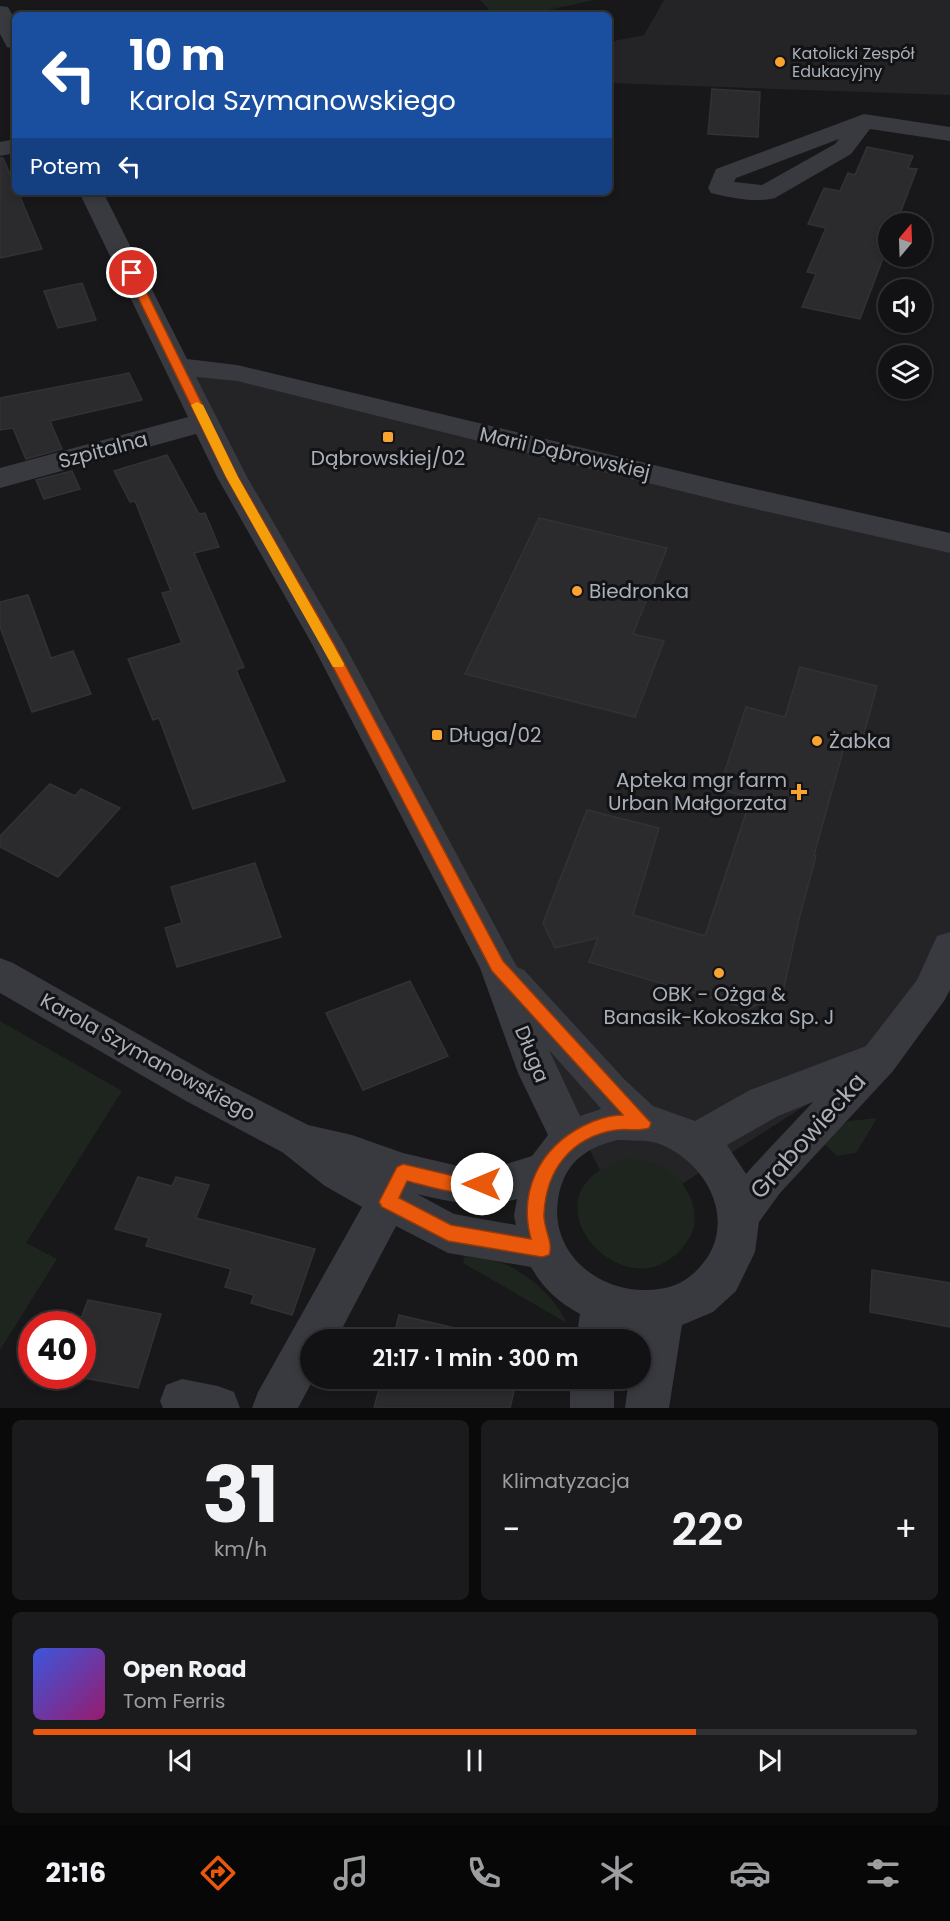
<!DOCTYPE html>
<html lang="pl">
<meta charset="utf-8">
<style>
body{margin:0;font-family:Poppins,sans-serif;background:#1b1b1d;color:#f1f3f6;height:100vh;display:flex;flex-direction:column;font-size:22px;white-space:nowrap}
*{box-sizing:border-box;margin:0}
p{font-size:20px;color:#9c9ea0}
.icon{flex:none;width:33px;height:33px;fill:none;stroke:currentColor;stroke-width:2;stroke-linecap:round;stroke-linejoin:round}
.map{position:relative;height:1408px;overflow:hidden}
.panel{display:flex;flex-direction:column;gap:12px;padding:12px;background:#0a0a0b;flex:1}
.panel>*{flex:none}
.top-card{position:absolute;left:12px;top:12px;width:600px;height:183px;border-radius:9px;box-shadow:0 3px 9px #0003,0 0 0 2px #313234;background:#1a4fa0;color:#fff;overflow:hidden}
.needle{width:39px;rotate:19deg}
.buttons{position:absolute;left:878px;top:213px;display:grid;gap:12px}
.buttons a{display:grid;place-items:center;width:54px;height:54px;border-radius:50%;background:#121214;box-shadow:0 3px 9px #0003,0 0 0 2px #313234;font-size:30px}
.speed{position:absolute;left:18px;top:1311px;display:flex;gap:12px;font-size:30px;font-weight:700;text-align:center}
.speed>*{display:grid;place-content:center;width:78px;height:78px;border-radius:50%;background:#121214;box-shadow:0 3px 9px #0003,0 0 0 2px #313234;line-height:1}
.speed .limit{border:9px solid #d22;background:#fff;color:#111}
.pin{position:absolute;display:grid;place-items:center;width:51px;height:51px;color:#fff;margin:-26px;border:3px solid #fff;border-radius:50%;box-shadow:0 2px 6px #0007}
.me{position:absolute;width:66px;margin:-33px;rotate:270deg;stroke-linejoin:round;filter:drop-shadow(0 0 4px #0008)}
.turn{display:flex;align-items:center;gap:21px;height:126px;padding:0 18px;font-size:27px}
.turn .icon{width:78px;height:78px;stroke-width:2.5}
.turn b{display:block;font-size:42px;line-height:51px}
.then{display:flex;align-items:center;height:57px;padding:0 18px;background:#0003;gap:12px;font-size:22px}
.big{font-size:45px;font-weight:600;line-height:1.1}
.panel .widget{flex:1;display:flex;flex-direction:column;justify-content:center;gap:9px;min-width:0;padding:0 21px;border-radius:9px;background:#1b1b1d}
.panel .dial{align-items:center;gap:0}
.dial b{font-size:78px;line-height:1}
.song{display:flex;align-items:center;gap:18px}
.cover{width:72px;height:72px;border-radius:9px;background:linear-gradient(135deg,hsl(230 70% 55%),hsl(320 70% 35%))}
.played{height:6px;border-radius:3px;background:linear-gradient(90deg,#ea580c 75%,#313234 75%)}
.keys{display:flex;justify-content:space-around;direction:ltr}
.heat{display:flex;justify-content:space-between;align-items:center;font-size:33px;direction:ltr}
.panel .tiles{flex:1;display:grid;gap:12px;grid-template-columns:1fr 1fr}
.widget:last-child{grid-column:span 2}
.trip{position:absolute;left:300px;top:1329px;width:351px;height:60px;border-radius:30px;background:#121214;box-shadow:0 3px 9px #0003,0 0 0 2px #313234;font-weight:600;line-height:60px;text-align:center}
.tab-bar{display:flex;height:96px;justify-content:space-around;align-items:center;background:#070708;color:#9c9ea0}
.tab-bar .icon{width:42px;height:42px}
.tab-bar .on{color:#ea580c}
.tab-bar b{font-size:27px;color:#f1f3f6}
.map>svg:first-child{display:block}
.built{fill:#242427}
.green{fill:#1d251e}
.building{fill:#2b2b2e;stroke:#323236;stroke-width:1.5}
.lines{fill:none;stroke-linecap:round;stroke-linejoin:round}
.minor{fill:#383a3f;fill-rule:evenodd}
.route{fill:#ea580c;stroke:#983908;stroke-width:1.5}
.slow{fill:#f59e0b}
.poi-dot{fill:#f9a431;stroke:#131315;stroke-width:2}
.labels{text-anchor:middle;stroke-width:6;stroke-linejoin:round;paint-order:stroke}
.far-poi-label{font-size:16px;fill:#a9b0ba;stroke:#131315;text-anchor:start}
.street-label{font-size:20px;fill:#a9b0ba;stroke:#131315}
.poi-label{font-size:20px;fill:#a9b0ba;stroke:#131315;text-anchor:start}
.near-street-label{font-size:24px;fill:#a9b0ba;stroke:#131315}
</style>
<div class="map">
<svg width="950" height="1408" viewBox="0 0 950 1408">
<rect width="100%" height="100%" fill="#18181a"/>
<g class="built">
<path d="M664,0H950V95L609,83V42L644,35Z"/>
<path d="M179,367L950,543V947L879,1059L625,1220L498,966Z"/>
</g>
<g class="green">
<path d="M480,0H594L525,15H494Z"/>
<path d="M0,1021L122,1091L26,1243L57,1259L0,1350Z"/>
<path d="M877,1118L856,1153L837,1156L823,1143L848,1121Z"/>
<path d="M627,1159C641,1160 655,1161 667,1169C689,1184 704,1216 688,1240C631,1327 509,1190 627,1159Z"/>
<path d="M465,1256C479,1259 494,1260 507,1265C532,1277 555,1298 567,1323L463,1263Z"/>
</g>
<g class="building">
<path d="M712,89L760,92L758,137L708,134Z"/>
<path d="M867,147L913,156L908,168L917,169L896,224H888V245L860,319L802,307L816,274L807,272L826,228L808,224L824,188L840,191L848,173L855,175Z"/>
<path d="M0,158H3L15,186V192H18L42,249L0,258Z"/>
<path d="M82,283L96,320L58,328L44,291Z"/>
<path d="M129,373L142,400L50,421L62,449L26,459L13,428L0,430V398Z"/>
<path d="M167,455L199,514L205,513L219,547L194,553L244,667L236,670L285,781L193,809L159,718L153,720L128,659L182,643L162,593L171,591L135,501L130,502L114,471Z"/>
<path d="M72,471L80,489L44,499L36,480Z"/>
<path d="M539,518L667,548L633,634L664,641L635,717L465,674Z"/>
<path d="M28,595L51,658L73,651L91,694L32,712L0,627V602Z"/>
<path d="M800,667L877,686L863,737L848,733L814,855L816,856L799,919L783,992L749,1009L589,962L598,938L555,948L543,923L587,810L659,828L633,915L705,936L751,798L719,789L746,707L785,717Z"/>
<path d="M50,784L75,796L81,789L120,808L58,877L0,847V836Z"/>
<path d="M255,863L281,937L177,967L165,928L182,923L171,887Z"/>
<path d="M410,981L448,1056L363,1090L326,1013Z"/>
<path d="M138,1177L172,1186L176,1177L209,1185L196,1218L315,1249L292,1315L251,1303L254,1295L225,1287L231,1269L146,1246L149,1238L115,1229Z"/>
<path d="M872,1270L950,1283V1327L870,1312Z"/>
<path d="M88,1300L161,1314L138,1388L73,1376H82V1324H79Z"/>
<path d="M399,1315L485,1335L484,1340H393Z"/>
<path d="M382,1378H517L510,1408H374Z"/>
</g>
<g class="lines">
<g class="minor">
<path d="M0,6L8,7L15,20V49L7,47L0,34Z"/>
<path d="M864,114L950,127V141L870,129L851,154L775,198C756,203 730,198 711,193L708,188L716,169ZM839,139L835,144L762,185L734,182L736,178Z"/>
<path d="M15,139V153L0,156V142Z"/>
<path d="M79,192H103L187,359L237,365L729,483L950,533V553L729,503L237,381L196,377L247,477L344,644L517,967L524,970L625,1080L653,1106L695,1121L750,1090L866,1046L917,980L937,936L950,932V990L944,1001L893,1071L780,1193L759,1222L755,1252L736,1291L713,1312L682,1325L669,1408H625L629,1378H640V1340H636L637,1332L621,1329L620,1340H576L580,1314C558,1302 543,1288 531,1267L448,1253L396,1226L336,1340H310V1378H314L298,1408H252L258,1392L362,1207L325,1186L282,1152L186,1101L0,993V958L13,963L214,1077L308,1125L352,1135L403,1153L458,1166L506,1164L532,1156L548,1135L518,1073L480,968L312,644L217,477L196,434L0,488V468L188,417ZM549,1050L597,1104L601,1109L580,1116ZM813,1102L752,1167L746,1174L727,1145L778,1116ZM617,1140C631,1141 649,1139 662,1145C712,1166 739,1229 697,1270C682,1285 668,1289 648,1290C598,1292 550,1253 558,1200C561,1180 569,1163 587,1152C596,1146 607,1143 617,1140ZM417,1194C450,1202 484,1209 517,1199L514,1216L516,1225L454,1214Z"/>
<rect x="570" y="1378" width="44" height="30"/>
<path d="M182,1379L218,1386L234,1392L240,1408H163L160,1401L166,1385Z"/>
</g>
</g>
<path class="route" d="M132,269L137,273L238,477L334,644L503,961L651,1123L649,1128C638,1132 627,1128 616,1130C571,1137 546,1170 544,1214C543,1228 554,1243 549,1255L542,1257L448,1241L382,1207L379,1202L397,1167L403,1164L458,1177L482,1176L488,1178L490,1184L488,1189C463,1199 432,1187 407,1181L399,1198L451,1225L531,1239C518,1191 540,1148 583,1126C594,1120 610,1115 623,1115L492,971L321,644L226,477L126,273Z"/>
<path class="slow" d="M197,402L203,405L238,477L344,664L343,667H333L226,477L191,405Z"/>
<g class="poi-dot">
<circle cx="780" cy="62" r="6"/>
<rect x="382" y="431" width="12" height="12" rx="3"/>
<circle cx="577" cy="591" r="6"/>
<rect x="431" y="729" width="12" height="12" rx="3"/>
<circle cx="817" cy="741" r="6"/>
<path d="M796 783h6v6h6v6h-6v6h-6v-6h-6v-6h6z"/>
<circle cx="719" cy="973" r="6"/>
</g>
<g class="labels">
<g class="far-poi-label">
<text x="792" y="59">Katolicki Zespół<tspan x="792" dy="18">Edukacyjny</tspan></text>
</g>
<g class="street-label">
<text transform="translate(103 450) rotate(-15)" y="7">Szpitalna</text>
<text transform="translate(565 453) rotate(13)" y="7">Marii Dąbrowskiej</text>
<text transform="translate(532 1054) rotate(68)" y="7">Długa</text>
<text transform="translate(148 1057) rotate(29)" y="7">Karola Szymanowskiego</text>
</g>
<g class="poi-label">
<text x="388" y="465" text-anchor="middle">Dąbrowskiej/02</text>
<text x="589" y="598">Biedronka</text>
<text x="449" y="742">Długa/02</text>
<text x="829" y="748">Żabka</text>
<text x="787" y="787" text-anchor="end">Apteka mgr farm<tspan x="787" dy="23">Urban Małgorzata</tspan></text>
<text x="719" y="1001" text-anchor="middle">OBK - Ożga &amp;<tspan x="719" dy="23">Banasik-Kokoszka Sp. J</tspan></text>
</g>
<g class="near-street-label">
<text transform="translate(808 1136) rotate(-48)" y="8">Grabowiecka</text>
</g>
</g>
</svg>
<div class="buttons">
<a><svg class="needle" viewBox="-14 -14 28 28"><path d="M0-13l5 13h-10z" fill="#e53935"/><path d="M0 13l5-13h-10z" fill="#9c9ea0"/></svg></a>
<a><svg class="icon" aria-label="sound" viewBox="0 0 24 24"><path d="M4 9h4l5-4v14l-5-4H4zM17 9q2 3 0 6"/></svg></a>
<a><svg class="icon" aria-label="layers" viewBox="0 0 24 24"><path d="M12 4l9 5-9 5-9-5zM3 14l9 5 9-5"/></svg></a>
</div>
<div class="speed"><div class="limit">40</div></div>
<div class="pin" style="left:132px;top:273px;background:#d93025"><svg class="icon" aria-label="arrive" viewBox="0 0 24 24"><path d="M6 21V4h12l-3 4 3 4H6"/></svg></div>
<svg class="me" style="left:482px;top:1184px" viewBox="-20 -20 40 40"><circle r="19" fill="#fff"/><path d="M0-13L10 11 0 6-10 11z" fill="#ea580c"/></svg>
<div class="trip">21:17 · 1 min · 300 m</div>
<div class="top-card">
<div class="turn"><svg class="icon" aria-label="left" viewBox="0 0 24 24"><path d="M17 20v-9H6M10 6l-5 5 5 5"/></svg><div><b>10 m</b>Karola Szymanowskiego</div></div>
<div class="then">Potem<svg class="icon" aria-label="left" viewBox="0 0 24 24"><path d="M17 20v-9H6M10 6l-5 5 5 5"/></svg></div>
</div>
</div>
<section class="panel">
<div class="tiles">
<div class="widget dial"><b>31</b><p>km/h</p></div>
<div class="widget"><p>Klimatyzacja</p>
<div class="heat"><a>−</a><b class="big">22°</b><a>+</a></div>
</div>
<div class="widget">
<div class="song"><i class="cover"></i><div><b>Open Road</b><p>Tom Ferris</p></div></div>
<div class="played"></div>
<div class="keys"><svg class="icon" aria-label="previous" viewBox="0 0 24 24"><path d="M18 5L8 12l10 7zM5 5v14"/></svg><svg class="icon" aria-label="pause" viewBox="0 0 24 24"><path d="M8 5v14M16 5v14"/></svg><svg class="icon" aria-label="next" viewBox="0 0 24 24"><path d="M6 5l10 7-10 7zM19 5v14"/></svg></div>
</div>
</div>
</section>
<nav class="tab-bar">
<b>21:16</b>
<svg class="icon on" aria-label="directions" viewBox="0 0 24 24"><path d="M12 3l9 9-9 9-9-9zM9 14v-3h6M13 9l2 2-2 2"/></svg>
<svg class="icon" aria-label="music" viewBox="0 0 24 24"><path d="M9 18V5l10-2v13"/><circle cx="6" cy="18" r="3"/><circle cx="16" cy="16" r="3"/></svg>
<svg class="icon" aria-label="phone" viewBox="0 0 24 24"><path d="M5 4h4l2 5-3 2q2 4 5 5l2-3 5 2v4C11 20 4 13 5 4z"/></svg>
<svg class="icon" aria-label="climate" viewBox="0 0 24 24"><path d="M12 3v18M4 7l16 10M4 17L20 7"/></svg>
<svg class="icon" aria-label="car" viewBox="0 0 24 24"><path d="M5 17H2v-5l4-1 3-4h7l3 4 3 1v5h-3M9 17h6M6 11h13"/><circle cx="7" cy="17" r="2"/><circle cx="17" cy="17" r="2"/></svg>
<svg class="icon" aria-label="filters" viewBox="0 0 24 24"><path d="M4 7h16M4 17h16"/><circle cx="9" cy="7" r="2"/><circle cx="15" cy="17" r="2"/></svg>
</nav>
